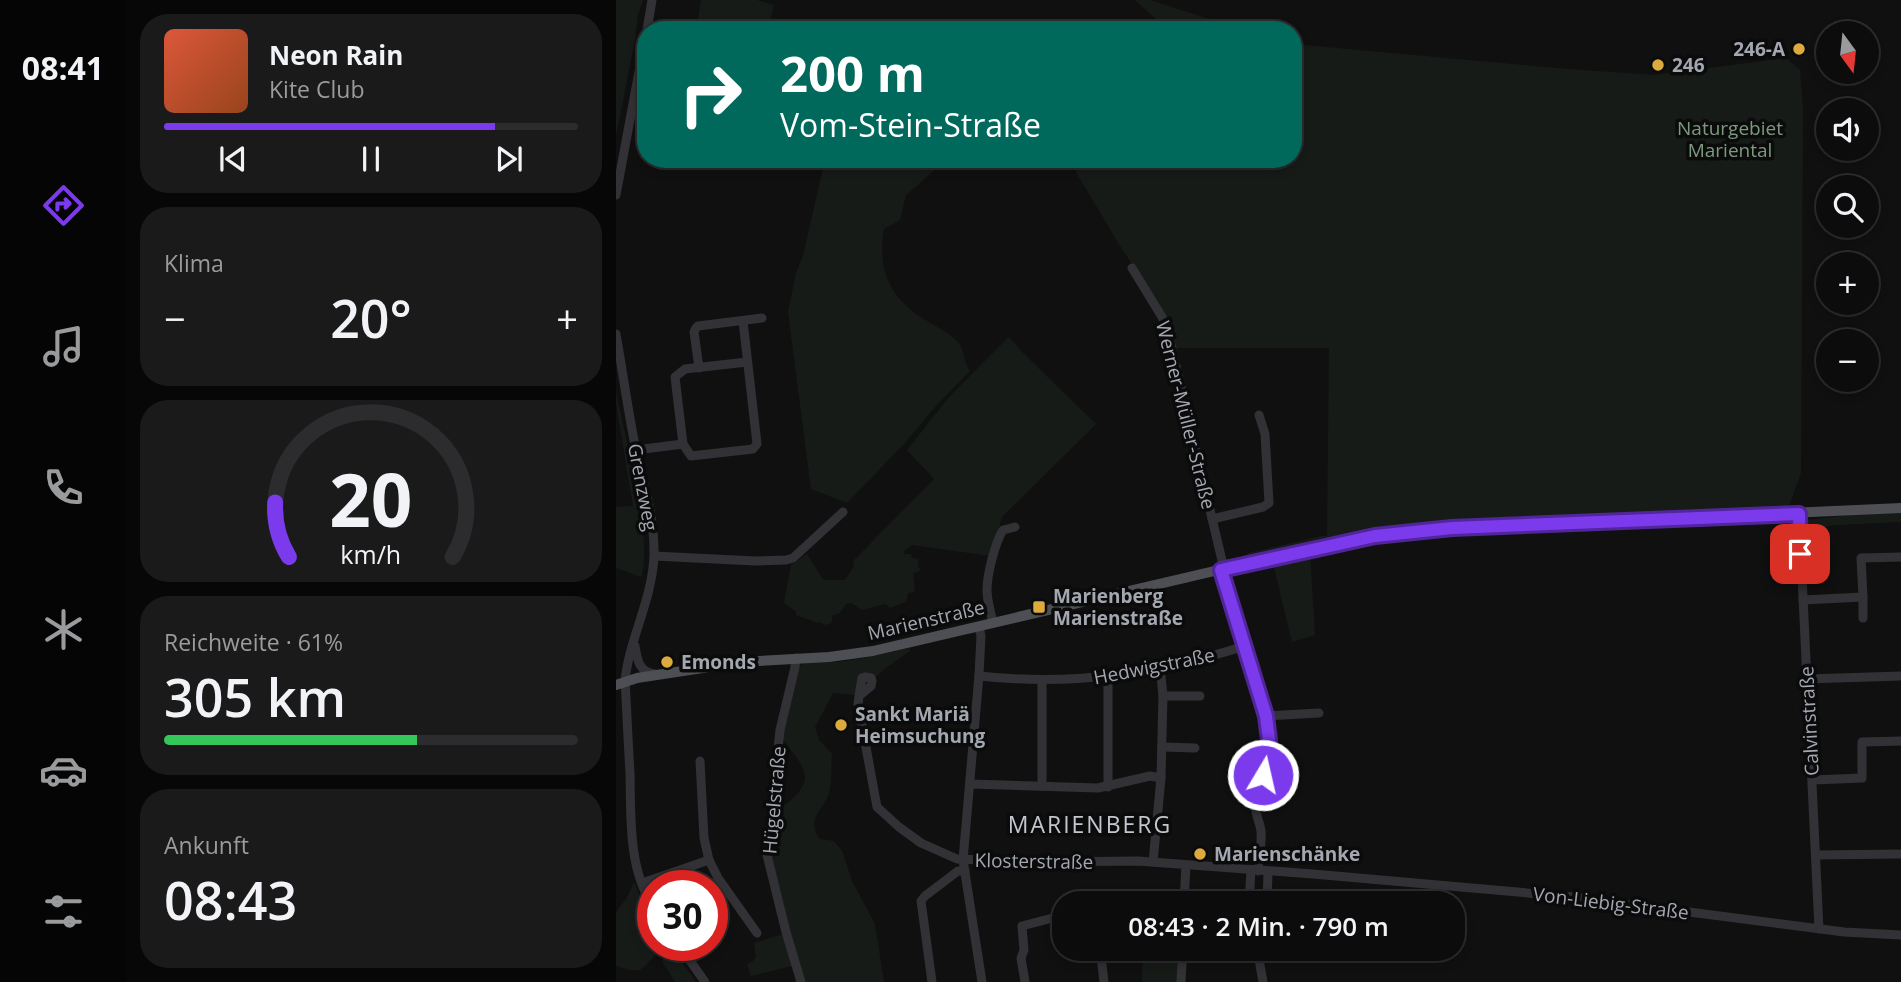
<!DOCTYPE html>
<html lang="de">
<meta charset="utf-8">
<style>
body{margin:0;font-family:"Open Sans",sans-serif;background:#1a1a1b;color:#f1f3f6;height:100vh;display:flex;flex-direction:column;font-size:26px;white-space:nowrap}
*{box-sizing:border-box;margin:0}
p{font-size:23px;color:#9a9b9d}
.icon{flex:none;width:38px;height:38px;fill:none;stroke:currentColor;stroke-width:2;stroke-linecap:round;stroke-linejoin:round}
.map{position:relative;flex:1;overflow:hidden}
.sheet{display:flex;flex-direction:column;gap:14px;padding:14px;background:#070707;width:490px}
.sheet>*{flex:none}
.top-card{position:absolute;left:21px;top:21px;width:665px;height:147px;border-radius:28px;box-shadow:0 4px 10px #0003,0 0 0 2px #2c2c2e;background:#00695c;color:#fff;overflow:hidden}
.needle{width:46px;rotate:165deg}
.tools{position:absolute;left:1200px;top:21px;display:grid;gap:14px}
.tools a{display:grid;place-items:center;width:63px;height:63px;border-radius:50%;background:#0c0c0d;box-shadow:0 4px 10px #0003,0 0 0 2px #2c2c2e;font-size:35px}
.speed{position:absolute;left:21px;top:870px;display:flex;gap:14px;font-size:35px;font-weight:700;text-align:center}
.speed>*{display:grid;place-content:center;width:91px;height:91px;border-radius:50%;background:#0c0c0d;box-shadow:0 4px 10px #0003,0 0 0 2px #2c2c2e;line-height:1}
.speed .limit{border:10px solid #d22;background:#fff;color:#111}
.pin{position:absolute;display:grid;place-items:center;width:60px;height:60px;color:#fff;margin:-30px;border-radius:14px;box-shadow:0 4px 10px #0006}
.me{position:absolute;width:77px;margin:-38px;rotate:9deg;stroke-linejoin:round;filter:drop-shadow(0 0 5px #0008)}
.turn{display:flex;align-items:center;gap:24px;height:147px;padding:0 28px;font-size:32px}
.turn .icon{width:91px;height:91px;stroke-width:2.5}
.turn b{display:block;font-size:49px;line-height:60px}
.big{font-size:52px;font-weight:600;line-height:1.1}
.sheet .tile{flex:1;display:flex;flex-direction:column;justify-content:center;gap:10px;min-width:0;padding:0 24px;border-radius:28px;background:#1a1a1b}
.sheet .dial{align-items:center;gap:0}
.dial svg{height:182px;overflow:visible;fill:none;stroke:#2c2c2e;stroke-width:7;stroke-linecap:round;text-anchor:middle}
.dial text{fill:#f1f3f6;stroke:none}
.song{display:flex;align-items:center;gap:21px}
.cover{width:84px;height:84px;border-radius:10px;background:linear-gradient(135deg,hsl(10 70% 55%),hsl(20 70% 35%))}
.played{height:7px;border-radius:4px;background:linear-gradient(90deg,#7c3aed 80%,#2c2c2e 80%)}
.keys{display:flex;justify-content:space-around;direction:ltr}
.heat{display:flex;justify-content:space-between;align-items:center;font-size:38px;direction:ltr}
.charge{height:10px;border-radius:5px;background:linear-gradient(90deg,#34c759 61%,#2c2c2e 0)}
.trip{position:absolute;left:436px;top:891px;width:413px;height:70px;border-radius:28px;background:#0c0c0d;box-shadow:0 4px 10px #0003,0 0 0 2px #2c2c2e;font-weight:600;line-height:70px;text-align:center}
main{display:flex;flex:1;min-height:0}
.tabs{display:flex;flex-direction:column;width:126px;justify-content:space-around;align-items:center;background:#050505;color:#9a9b9d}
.tabs .icon{width:49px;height:49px}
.tabs .active{color:#7c3aed}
.tabs b{font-size:32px;color:#f1f3f6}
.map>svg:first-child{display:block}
.green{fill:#171b18}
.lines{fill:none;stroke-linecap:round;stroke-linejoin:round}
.minor{stroke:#323236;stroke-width:9}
.major{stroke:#4e4f54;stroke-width:10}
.route-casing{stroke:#51269a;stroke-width:18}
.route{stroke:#7c3aed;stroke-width:12}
.poi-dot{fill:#dcaa3d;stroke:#0b0b0c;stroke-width:2.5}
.labels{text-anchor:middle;stroke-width:7;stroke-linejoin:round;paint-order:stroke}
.poi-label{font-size:19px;font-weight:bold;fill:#a3a7b0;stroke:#0b0b0c;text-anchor:start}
.park-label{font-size:19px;fill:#7c9a7e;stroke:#0b0b0c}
.street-label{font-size:19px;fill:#a3a7b0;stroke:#0b0b0c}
.quarter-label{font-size:23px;letter-spacing:2px;fill:#c3c6cd;stroke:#0b0b0c}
</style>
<main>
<nav class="tabs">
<b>08:41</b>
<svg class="icon active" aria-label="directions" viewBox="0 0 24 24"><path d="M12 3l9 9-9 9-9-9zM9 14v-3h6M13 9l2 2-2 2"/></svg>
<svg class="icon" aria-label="music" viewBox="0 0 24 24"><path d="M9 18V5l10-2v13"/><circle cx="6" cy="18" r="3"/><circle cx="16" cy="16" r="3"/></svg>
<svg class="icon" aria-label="phone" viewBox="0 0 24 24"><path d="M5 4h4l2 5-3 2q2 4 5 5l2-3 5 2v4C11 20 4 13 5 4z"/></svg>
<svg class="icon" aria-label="climate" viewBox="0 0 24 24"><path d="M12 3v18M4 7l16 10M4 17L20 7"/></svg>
<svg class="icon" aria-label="car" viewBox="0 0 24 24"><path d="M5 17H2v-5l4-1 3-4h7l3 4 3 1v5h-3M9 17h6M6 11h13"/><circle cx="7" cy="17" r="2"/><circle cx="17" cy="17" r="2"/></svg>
<svg class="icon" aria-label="filters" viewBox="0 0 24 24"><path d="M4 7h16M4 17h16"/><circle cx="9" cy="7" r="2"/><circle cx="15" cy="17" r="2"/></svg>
</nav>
<section class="sheet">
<div class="tile">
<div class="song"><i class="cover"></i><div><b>Neon Rain</b><p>Kite Club</p></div></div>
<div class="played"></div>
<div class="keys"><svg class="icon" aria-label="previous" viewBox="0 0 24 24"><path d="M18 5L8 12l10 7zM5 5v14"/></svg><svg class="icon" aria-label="pause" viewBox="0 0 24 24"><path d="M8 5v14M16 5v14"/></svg><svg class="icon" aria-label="next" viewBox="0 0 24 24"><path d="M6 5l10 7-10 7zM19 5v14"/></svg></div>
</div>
<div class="tile"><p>Klima</p>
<div class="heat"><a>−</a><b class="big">20°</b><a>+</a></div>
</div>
<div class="tile dial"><svg viewBox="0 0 100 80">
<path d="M14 69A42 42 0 1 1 86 69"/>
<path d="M14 69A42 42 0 0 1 8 45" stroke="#7c3aed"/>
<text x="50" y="56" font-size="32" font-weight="700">20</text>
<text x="50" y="72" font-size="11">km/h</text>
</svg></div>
<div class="tile"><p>Reichweite · 61%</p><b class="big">305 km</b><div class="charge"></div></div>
<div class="tile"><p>Ankunft</p><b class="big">08:43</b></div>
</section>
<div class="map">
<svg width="1285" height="982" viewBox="0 0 1285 982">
<rect width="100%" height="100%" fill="#101011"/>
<g class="green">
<path d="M0,0H27L22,15L19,40L0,136Z"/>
<path d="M85,0H141L158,5L152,30H80Z"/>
<path d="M519,0H534L627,30H547L550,28Z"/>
<path d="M677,44L952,69L1038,75L1170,58L1184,70L1187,110L1185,473L1173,506L877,519L769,528L711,537L630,557L632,553L705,536H711L713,348H560L535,294L501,241L457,167L448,159H677Z"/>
<path d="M209,159H331L290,195L284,220L268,229C261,268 273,297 306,318C318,325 332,332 342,342C350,351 347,363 354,371L318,408L287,445L231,503L195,489L172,312L180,273L187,256Z"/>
<path d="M393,337L407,353L480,424L386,517L375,556L296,545L289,550L288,554H295L296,558L302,559V566L305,570L297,574L299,592L292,593L290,602L274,608L269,604L246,610L235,603L230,604L224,613L217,615L215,623L209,625L204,622L202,623L180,615V612L168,603L175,565L191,554L207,580H229L238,566L237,561L318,479L291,450L333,397Z"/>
<path d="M0,392C8,433 38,543 25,577L0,568V507L17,506L0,403Z"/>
<path d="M1285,512V522L1220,525L1195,530L1192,539L1193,556L1188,557L1186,527L1188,523L1192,520L1251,513Z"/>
<path d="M694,554L699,635L676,642L657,563Z"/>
<path d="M293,648L294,651L268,669L258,679H242V691L238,695L217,693L199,727L203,740L216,754C215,766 216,781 213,793C207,811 189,819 204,839L218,841L226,851L236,881L259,924L268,982H187L155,860L158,808C170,807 172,803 181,794C202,772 176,756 166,737L183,666C193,660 209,663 221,662C246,659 270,654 293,648Z"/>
<path d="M18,882L28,906L37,921V945H50L24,970H14L0,966V912L12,896Z"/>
<path d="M167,934L176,966L135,976L131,964L136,962L140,957L138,943Z"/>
<path d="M527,949H564L563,982H526Z"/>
<path d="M54,950H57L80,982H59L46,961Z"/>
</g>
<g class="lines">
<g class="minor">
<path d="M31,30L36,0"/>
<path d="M0,195L30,34"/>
<path d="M516,268L546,317L551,328L608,569"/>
<path d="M127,321L141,444L137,449L75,456L67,444L59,377L69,369L131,362"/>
<path d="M0,334C7,373 12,412 20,450C28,485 39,520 38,556C36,601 13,639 9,681C11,712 12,743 14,773C15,816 12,869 37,906"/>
<path d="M83,368L78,332L80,328L82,326L146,318"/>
<path d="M20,450L67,444"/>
<path d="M1183,514L1203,929"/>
<path d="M596,519L647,507L653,503L649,434L643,415"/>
<path d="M38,556L139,561L170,560L177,558L227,512"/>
<path d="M605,570L643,693L652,728L651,756L640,809C640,817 644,822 645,831C646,844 643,858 642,871"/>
<path d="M1247,597V618"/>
<path d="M1187,600L1247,597L1245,558L1285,557"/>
<path d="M377,623C375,613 371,601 371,590C371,574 379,543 387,530L399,527"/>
<path d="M363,627L365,636L363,675L347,860L366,982"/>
<path d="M19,646C21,659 23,673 39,674"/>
<path d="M180,658L179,667L164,730L151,855L170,932L185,982"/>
<path d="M363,676C456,686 540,674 629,646"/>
<path d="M1191,679L1285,676"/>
<path d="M243,696L246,678L249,677L255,678L256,681L255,686L243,696L242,704L261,807L283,827L305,843L341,859L426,862L522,861L697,874L957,897L1228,932L1285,935"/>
<path d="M547,696H584"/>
<path d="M650,716L703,713"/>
<path d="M546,747L579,748"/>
<path d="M84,761L88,838L93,860L102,878L141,933"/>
<path d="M1197,780L1246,778V742L1285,741"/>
<path d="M354,784L482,788L534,776L545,778"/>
<path d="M426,786V681"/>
<path d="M492,787V677"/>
<path d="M1200,855L1285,854"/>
<path d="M537,862L545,778L547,696L544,667"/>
<path d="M26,883L93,860"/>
<path d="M568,903L570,865"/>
<path d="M633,903L635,870"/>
<path d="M651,903L652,872"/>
<path d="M63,945L89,982"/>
<path d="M484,948L488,982"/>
<path d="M641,948L647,982"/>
<path d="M316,982L305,901L309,896L342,871H349"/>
<path d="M409,982L405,958L408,950L406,926L448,915"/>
<path d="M565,982L567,948"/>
</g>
<path class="major" d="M0,685L21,678L126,662L213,657L257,651L624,565L759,536L836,528L1285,508"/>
</g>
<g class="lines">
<g class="route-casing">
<path id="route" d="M647,775L653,740L650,716L605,570L759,536L836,528L1183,514L1184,554"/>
</g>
<use href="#route" class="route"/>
</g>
<g class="poi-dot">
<circle cx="1183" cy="49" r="7"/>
<circle cx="1042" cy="65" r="7"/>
<rect x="416" y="600" width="14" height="14" rx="3.5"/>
<circle cx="51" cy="662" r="7"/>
<circle cx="225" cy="725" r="7"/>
<circle cx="584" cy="854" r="7"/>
</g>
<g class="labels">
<g class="poi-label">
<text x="1169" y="56" text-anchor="end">246-A</text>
<text x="1056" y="72">246</text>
<text x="437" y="603">Marienberg<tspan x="437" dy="22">Marienstraße</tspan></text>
<text x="65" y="669">Emonds</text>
<text x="239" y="721">Sankt Mariä<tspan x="239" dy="22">Heimsuchung</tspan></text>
<text x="598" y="861">Marienschänke</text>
</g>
<g class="park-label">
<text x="1114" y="135">Naturgebiet<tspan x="1114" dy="22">Mariental</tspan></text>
</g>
<g class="street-label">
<text transform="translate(570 415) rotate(76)" y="7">Werner-Müller-Straße</text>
<text transform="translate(27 487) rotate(79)" y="7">Grenzweg</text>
<text transform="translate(310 620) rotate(-13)" y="7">Marienstraße</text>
<text transform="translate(538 666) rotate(-11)" y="7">Hedwigstraße</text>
<text transform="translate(1193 721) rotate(-93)" y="7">Calvinstraße</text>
<text transform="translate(158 800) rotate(-85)" y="7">Hügelstraße</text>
<text transform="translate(418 861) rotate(1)" y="7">Klosterstraße</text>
<text transform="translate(995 903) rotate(7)" y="7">Von-Liebig-Straße</text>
</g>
<g class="quarter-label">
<text x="474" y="833">MARIENBERG</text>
</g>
</g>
</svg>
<div class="tools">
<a><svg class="needle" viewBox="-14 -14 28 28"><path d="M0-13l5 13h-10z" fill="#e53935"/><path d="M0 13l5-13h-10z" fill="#9a9b9d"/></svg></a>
<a><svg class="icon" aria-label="sound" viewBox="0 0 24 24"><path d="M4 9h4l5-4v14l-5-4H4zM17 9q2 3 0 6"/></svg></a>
<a><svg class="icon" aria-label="search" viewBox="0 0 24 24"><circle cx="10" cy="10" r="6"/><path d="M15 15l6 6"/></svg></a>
<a>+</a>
<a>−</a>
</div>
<div class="speed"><div class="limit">30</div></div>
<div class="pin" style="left:1184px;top:554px;background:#d93025"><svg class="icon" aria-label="arrive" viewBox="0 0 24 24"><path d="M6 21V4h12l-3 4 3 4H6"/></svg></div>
<svg class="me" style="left:647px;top:775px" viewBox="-20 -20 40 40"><circle r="17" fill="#7c3aed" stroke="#fff" stroke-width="3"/><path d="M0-11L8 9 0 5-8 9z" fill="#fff"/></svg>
<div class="trip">08:43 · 2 Min. · 790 m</div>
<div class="top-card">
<div class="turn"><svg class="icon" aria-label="right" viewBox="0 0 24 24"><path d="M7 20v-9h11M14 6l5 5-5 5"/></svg><div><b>200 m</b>Vom-Stein-Straße</div></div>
</div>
</div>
</main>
